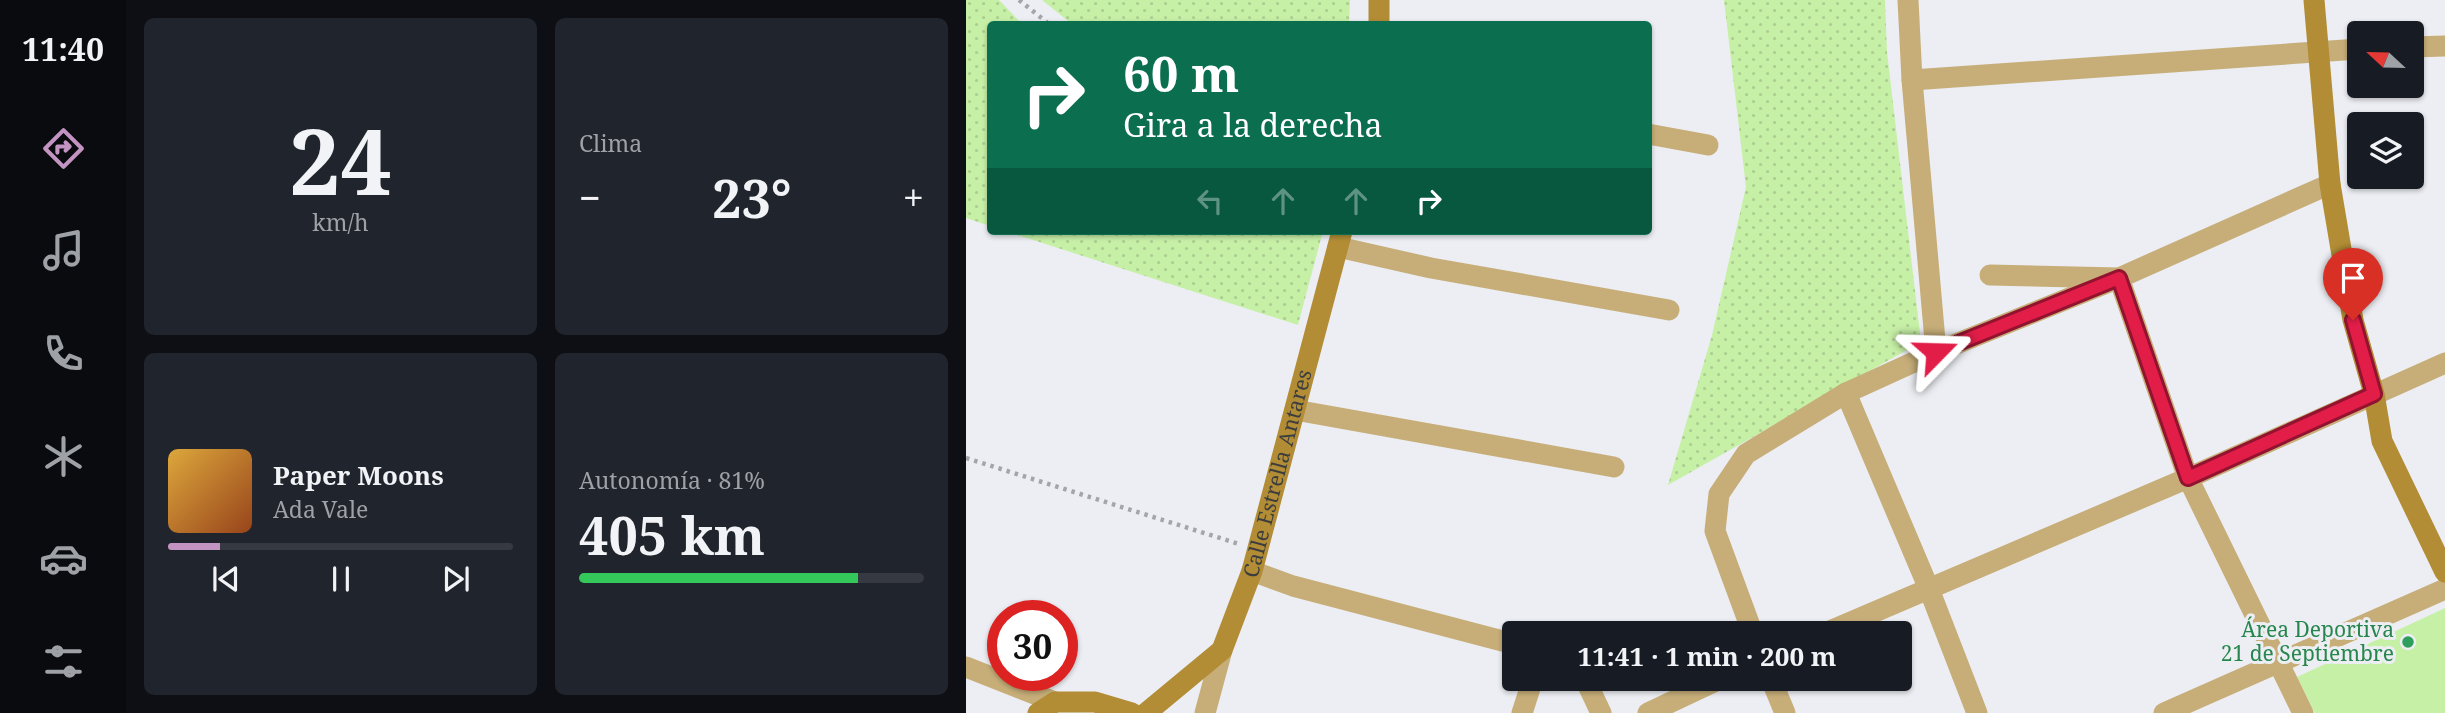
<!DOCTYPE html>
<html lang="es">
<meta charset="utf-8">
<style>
body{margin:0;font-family:"Noto Serif",serif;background:#20242c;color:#f1f3f6;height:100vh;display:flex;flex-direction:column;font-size:26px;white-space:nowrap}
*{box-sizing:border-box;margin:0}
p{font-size:23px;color:#9ea1a6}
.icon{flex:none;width:38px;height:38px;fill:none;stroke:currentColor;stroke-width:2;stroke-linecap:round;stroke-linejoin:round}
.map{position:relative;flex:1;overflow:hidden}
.sheet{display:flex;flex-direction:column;gap:18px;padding:18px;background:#0d0f14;width:840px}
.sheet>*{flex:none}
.guide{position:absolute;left:21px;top:21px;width:665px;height:214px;border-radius:7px;box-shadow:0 2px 5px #0004;background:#0b6e4f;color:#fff;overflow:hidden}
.needle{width:46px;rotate:292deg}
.tools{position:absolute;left:1381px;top:21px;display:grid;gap:14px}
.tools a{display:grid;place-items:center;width:77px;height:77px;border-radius:7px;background:#171b24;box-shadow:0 2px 5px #0004;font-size:35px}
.speed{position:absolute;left:21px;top:600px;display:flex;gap:14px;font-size:35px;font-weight:700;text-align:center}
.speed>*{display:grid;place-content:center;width:91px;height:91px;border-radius:50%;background:#171b24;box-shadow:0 2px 5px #0004;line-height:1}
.speed .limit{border:10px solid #d22;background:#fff;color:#111}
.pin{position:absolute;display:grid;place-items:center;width:60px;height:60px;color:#fff;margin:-72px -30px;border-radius:50% 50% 50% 0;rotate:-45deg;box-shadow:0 0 7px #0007}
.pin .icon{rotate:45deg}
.me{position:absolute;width:77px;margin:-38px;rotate:68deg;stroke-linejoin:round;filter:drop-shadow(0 0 5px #0008)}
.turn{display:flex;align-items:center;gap:24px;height:147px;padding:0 21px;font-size:32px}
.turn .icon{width:91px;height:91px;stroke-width:2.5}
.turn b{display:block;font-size:49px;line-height:60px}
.lanes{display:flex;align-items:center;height:66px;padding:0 21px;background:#0003;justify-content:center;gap:35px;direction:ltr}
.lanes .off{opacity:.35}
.big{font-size:52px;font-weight:700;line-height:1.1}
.sheet .tile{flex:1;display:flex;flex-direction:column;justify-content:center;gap:10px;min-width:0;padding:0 24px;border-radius:10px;background:#20242c}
.sheet .dial{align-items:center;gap:0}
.dial b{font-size:91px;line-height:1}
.song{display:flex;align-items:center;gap:21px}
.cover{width:84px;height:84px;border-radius:10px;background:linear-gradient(135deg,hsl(40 70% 55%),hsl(20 70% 35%))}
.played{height:7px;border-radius:4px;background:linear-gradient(90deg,#c394c2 15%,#363941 15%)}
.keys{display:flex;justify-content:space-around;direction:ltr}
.heat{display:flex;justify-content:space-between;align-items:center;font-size:38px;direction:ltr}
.charge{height:10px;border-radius:5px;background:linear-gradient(90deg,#34c759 81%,#363941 0)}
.sheet .tiles{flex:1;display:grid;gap:18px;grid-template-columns:repeat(2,1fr)}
.trip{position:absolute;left:536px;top:621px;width:410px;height:70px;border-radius:7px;background:#171b24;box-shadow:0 2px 5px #0004;font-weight:700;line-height:70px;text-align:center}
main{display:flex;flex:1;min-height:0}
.dock{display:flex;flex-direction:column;width:126px;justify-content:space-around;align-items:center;background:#090b0e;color:#9ea1a6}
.dock .icon{width:49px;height:49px}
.dock .active{color:#c394c2}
.dock b{font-size:32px;color:#f1f3f6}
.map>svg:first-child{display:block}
.grass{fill:url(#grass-dots)}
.pitch{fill:#c7f0a7}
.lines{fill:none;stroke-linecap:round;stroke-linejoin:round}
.path{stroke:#a4a5a9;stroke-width:4.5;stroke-dasharray:3.5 5;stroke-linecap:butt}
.street{stroke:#c7ae79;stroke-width:21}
.secondary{stroke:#b28d35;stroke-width:21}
.route-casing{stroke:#92132f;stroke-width:18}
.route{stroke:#e11d48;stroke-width:12}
.leisure-dot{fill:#2e9e5b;stroke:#eceef3;stroke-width:2.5}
.labels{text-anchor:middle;stroke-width:6;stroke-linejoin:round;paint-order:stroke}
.street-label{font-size:21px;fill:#3c3d3f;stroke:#eceef3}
.leisure-label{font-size:21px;fill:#27864d;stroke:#eceef3;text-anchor:end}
</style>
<main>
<nav class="dock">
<b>11:40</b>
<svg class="icon active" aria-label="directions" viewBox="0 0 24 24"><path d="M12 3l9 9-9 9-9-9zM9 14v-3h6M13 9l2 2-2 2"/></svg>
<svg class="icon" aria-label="music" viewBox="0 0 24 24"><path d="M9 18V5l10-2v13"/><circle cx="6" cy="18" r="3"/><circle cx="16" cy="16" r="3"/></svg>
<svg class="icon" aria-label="phone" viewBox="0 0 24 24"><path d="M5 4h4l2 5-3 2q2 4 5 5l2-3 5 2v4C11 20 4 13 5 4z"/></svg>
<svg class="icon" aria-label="climate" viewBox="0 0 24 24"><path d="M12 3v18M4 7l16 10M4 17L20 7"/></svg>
<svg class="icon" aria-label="car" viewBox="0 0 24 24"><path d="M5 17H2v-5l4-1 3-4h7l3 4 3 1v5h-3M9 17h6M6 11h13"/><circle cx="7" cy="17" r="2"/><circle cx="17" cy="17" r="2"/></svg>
<svg class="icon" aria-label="filters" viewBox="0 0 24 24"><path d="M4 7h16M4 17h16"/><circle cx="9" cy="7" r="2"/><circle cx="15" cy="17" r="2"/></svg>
</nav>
<section class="sheet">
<div class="tiles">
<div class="tile dial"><b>24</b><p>km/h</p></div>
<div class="tile"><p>Clima</p>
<div class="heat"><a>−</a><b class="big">23°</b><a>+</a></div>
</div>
<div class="tile">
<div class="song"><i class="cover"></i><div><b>Paper Moons</b><p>Ada Vale</p></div></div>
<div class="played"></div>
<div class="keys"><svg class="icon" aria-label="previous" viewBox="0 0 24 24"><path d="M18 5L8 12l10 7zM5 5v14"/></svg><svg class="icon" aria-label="pause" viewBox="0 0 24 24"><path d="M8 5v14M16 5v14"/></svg><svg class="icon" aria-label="next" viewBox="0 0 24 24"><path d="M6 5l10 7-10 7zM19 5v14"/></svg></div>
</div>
<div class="tile"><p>Autonomía · 81%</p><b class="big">405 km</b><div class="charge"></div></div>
</div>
</section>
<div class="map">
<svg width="1479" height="713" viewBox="0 0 1479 713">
<defs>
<pattern id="grass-dots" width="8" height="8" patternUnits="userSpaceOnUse" patternTransform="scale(1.75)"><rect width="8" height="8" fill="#c7f0a7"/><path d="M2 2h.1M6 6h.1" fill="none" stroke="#accf91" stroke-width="1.8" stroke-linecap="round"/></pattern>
</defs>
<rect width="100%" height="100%" fill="#eceef3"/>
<g class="grass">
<path d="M0,0H33L56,24H24V226L0,218Z"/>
<path d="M76,0H384L383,24H116L102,21Z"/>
<path d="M758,0H919L921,52L955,342L702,485L746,335L780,187Z"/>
<path d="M39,231H357L332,325Z"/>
</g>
<path class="pitch" d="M1479,608V713H1349L1331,677Z"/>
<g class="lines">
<g class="path">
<path d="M53,0L83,24"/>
<path d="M0,458L273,544"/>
</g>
<g class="street">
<path d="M942,0L946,80L970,352"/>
<path d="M1446,47L1479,46"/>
<path d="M946,80L1393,49"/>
<path d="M682,134L742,145"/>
<path d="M372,247L465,268L703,310"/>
<path d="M1024,275L1153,278L1222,478L1337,713"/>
<path d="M880,393L963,589L1011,713"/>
<path d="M329,410L648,467"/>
<path d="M286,571L327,586L548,644"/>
<path d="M787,634L749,531L753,494L780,454L880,393L970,352L1153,278L1364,184"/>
<path d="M857,634L1222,478L1479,363"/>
<path d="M0,667L89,702"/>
<path d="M619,679L635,713"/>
<path d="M805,679L819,713"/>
<path d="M239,713L256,650"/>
<path d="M556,713L567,679"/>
<path d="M682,713L754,679"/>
<path d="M1198,713L1479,589"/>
</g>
<g class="secondary">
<path d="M413,0V24"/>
<path d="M1348,0L1364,184L1387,320L1408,394L1416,441L1479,572"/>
<path d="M72,713L89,702H129L166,713"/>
<path id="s1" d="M180,713L256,650L286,571L376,231"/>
</g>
</g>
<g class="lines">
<g class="route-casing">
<path id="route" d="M970,352L1153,278L1222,478L1408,394L1387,320"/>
</g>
<use href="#route" class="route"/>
</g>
<circle class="leisure-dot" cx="1442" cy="642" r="7"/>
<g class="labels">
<g class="street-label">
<text dy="7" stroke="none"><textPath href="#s1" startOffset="284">Calle Estrella Antares</textPath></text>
</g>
<g class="leisure-label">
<text x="1428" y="637">Área Deportiva<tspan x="1428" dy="24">21 de Septiembre</tspan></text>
</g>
</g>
</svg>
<div class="tools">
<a><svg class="needle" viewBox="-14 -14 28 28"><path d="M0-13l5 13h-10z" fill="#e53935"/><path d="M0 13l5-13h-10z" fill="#9ea1a6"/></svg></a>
<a><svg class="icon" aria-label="layers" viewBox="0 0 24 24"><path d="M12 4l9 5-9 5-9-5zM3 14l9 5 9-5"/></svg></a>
</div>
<div class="speed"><div class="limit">30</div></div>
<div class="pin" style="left:1387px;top:320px;background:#d93025"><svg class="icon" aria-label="arrive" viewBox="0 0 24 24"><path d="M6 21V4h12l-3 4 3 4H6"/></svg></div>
<svg class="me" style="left:970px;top:352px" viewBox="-20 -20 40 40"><path d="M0-17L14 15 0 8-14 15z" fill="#e11d48" stroke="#fff" stroke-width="4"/></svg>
<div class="trip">11:41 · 1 min · 200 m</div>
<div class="guide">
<div class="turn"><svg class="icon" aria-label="right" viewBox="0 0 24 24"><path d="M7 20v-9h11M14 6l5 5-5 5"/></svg><div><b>60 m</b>Gira a la derecha</div></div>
<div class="lanes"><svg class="icon off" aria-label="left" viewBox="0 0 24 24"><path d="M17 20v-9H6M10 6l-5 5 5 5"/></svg><svg class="icon off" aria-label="ahead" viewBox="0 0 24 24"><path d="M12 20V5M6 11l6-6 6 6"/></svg><svg class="icon off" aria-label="ahead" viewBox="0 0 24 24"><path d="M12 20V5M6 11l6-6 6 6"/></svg><svg class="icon" aria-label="right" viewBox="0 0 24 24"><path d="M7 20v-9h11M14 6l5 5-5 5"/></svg></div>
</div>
</div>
</main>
